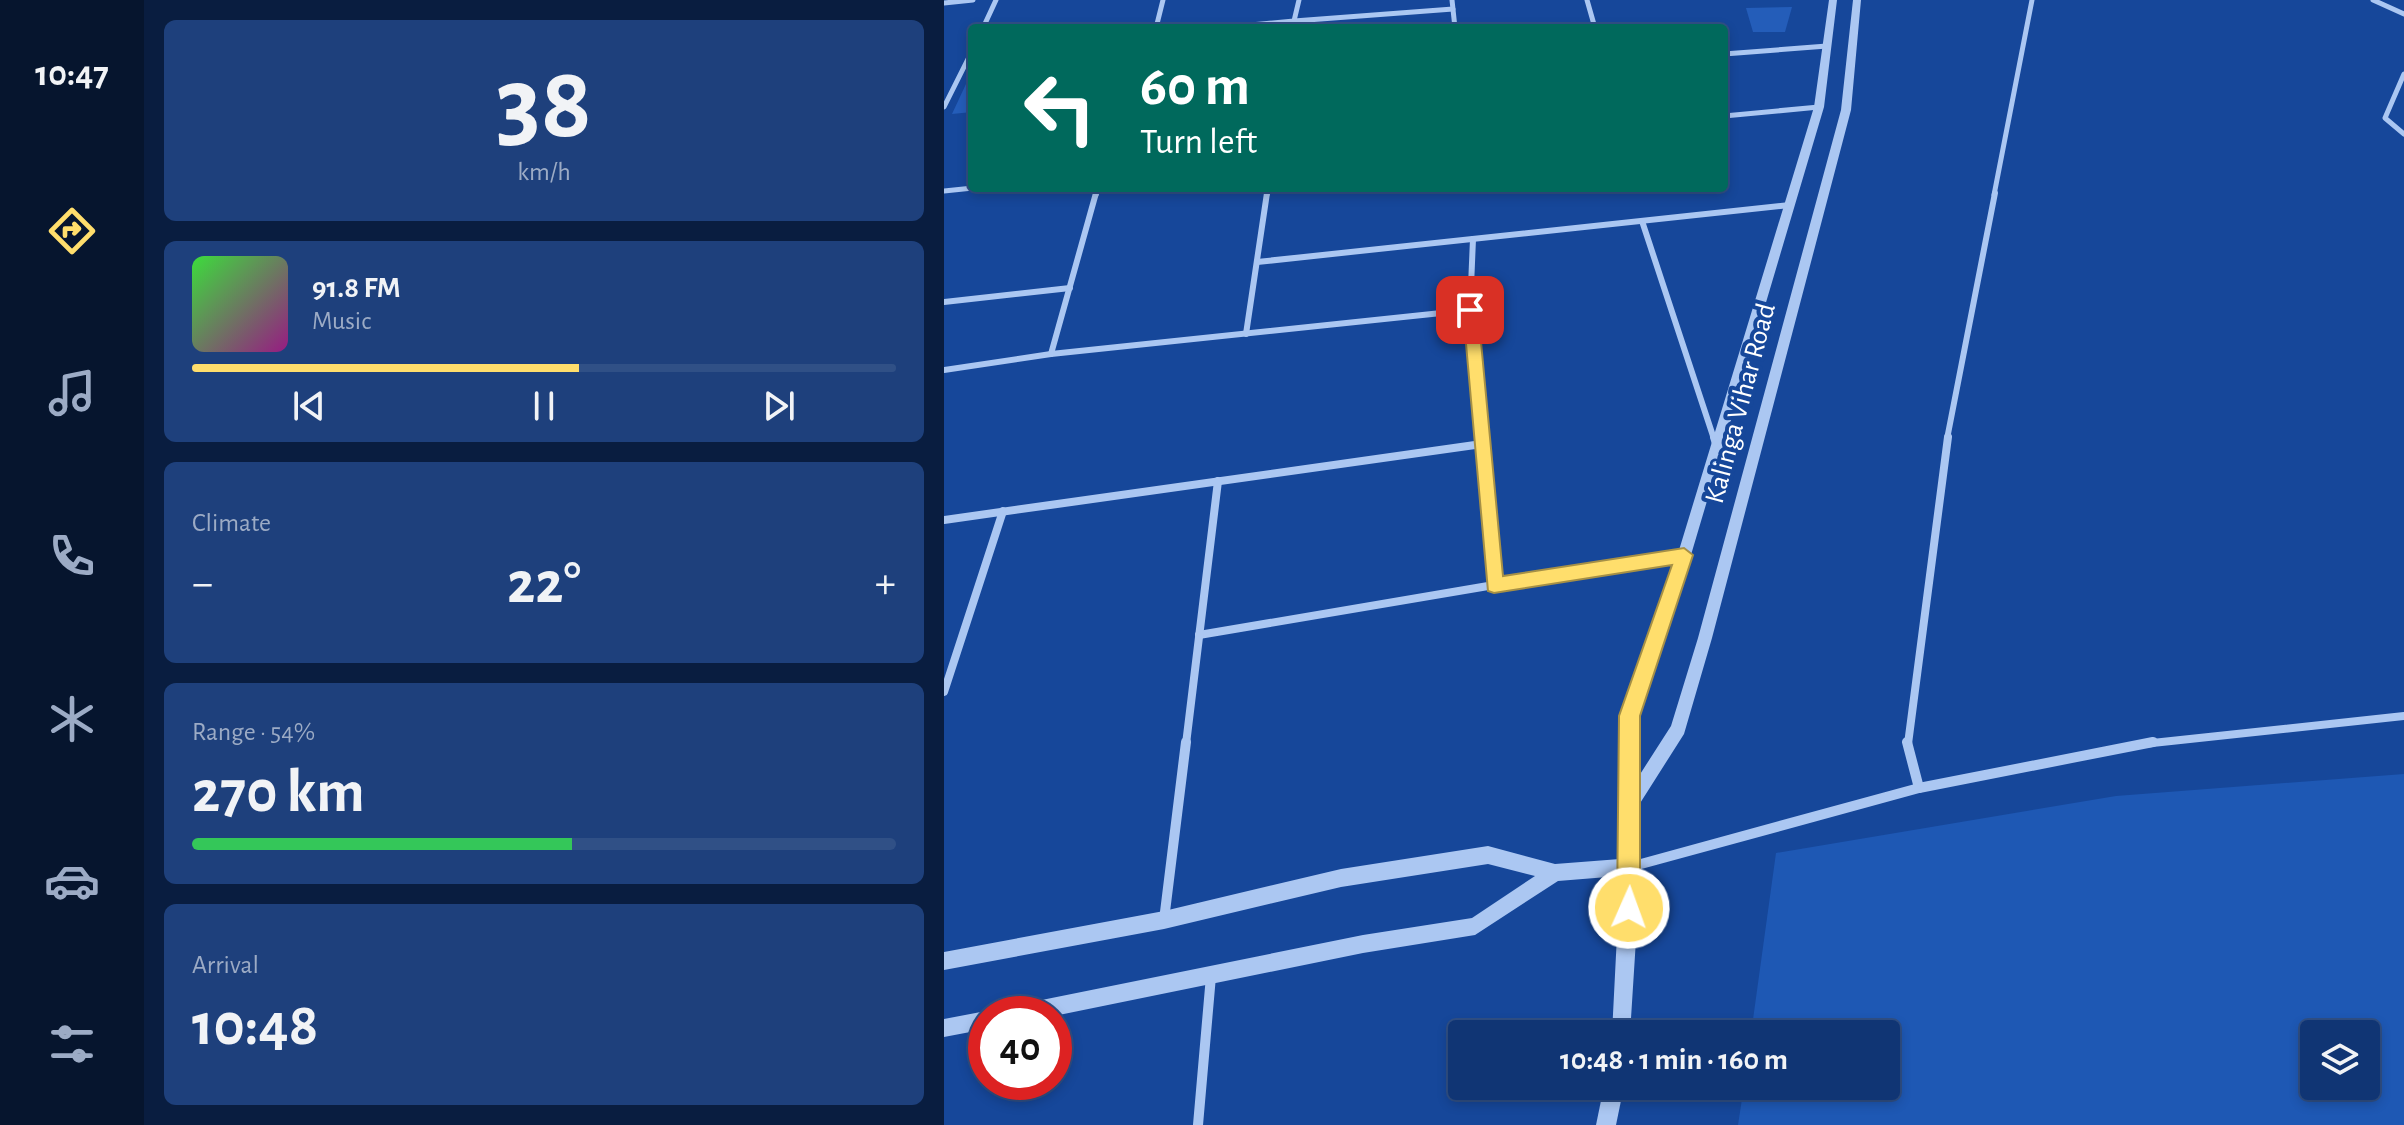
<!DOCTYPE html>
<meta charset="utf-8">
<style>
body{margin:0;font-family:"Alegreya Sans",sans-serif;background:#1e407c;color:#f1f3f6;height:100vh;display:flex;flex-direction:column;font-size:30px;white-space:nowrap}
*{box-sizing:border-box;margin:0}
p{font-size:26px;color:#9cabc5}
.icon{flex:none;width:44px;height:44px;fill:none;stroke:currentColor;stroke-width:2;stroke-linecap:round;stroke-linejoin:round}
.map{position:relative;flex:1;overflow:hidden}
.sheet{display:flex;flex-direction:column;gap:20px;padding:20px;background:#091d40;width:800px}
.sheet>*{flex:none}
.top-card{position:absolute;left:24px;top:24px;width:760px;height:168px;border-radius:8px;box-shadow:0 4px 12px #0003,0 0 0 2px #305086;background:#00695c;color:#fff;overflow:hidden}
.tools{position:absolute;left:1356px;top:1020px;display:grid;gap:16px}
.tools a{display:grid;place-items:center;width:80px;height:80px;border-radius:8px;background:#103574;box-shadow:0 4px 12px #0003,0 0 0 2px #305086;font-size:40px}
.speed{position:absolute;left:24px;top:996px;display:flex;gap:16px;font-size:40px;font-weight:700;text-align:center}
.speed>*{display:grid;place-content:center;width:104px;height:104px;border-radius:50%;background:#103574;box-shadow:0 4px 12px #0003,0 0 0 2px #305086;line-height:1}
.speed .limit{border:12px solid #d22;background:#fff;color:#111}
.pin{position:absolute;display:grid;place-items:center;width:68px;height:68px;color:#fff;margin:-34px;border-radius:16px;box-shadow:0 4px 12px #0006}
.me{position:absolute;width:88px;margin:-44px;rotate:2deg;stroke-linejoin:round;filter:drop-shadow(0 0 6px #0008)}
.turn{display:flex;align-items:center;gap:28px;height:168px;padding:0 40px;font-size:36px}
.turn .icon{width:104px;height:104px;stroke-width:2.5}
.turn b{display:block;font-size:56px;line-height:68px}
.big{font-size:60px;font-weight:700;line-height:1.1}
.sheet .widget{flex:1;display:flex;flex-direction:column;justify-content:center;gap:12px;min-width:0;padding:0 28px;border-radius:12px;background:#1e407c}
.sheet .dial{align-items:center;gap:0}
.dial b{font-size:104px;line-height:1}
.song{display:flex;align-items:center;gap:24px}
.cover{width:96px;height:96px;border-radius:12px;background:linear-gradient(135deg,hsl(120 70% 55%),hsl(310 70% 35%))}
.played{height:8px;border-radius:4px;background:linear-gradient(90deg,#ffde6c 55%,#305086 55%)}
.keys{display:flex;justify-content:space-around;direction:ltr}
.heat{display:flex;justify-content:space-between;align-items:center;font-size:44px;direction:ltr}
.charge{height:12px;border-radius:6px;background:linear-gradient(90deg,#34c759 54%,#305086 0)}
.trip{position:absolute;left:504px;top:1020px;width:452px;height:80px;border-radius:8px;background:#103574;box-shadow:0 4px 12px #0003,0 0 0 2px #305086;font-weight:700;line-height:80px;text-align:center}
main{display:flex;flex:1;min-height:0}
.tabs{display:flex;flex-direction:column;width:144px;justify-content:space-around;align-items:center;background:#06152e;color:#9cabc5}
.tabs .icon{width:56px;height:56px}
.tabs .selected{color:#ffde6c}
.tabs b{font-size:36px;color:#f1f3f6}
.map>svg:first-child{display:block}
.green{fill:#1e58b4;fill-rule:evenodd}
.building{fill:#245db9}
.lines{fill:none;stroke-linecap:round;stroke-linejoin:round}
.minor-far3{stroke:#abc7f2;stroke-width:5}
.minor-far2{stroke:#abc7f2;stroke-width:6}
.minor-far1{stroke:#abc7f2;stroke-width:8}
.minor{stroke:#abc7f2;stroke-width:10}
.tertiary{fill:#abc7f2;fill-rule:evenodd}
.route{fill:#ffde6c;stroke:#a69046;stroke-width:2}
.labels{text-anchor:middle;stroke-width:8;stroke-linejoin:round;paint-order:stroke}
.street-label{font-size:28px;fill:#fff;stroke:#16479a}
</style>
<main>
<nav class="tabs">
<b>10:47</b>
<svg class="icon selected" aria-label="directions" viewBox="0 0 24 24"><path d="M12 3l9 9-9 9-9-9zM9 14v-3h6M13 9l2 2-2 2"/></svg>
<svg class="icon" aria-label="music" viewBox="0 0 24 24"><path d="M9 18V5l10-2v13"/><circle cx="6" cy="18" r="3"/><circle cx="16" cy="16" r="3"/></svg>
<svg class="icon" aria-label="phone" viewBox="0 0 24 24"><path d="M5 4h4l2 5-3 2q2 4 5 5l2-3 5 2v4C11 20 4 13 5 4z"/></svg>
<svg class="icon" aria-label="climate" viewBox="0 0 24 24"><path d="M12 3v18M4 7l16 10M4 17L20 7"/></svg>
<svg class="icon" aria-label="car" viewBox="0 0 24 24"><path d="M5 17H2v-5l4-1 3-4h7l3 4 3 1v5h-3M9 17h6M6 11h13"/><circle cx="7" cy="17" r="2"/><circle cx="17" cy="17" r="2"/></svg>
<svg class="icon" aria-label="filters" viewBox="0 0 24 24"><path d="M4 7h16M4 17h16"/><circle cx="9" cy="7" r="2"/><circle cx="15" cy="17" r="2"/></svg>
</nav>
<section class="sheet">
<div class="widget dial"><b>38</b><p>km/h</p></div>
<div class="widget">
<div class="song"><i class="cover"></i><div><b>91.8 FM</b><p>Music</p></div></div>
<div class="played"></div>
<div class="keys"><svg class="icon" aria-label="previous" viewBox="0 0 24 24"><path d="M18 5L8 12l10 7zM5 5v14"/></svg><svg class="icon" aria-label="pause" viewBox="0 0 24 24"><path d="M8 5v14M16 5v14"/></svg><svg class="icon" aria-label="next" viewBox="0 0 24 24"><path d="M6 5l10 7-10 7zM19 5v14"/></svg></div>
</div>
<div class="widget"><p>Climate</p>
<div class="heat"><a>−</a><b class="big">22°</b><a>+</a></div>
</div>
<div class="widget"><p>Range · 54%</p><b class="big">270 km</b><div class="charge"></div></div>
<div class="widget"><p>Arrival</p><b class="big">10:48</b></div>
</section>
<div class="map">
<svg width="1460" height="1125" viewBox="0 0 1460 1125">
<rect width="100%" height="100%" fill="#16479a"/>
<path class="green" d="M1460,774V1125H794L800,1086H942V1034H807L832,853L1172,796ZM1370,1034H1422V1086H1370Z"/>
<g class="building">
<path d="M848,7L841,32H809L802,8Z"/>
<path d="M22,84H28V112L8,114Z"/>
</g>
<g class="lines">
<g class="minor-far3">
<path d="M508,0L511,28"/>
<path d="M643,0L651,28"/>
<path d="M1429,0L1460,14"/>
<path d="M0,3L29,0"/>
<path d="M39,28L52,0"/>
<path d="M212,28L219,0"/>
<path d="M274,28L350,21L355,0"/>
<path d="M349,28L350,21L509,9"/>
<path d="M780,54L883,46"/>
<path d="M1460,74L1441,118L1460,134"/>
<path d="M0,107L28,51"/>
<path d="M780,116L875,107"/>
<path d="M0,191L29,188"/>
<path d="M152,195L154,188"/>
<path d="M323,195L324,188"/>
<path d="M1050,195L1088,0"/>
</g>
<g class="minor-far2">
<path d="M698,221L770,439"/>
<path d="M313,262L846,205"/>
<path d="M0,302L126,288"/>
<path d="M526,310L529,239"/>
<path d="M302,334L323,193"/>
<path d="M107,354L152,193"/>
<path d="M0,370L107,354L526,310L537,439"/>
<path d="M1003,439L1051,193"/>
</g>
<g class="minor-far1">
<path d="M537,437L550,585L740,555"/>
<path d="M770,437L773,447"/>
<path d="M0,520L538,444"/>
<path d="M255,635L550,585"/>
<path d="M0,692L59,511"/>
<path d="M242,744L274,481"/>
<path d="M964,744L1004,437"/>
<path d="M1199,744L1460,716"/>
</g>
<g class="minor">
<path d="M963,742L975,788"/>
<path d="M686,867L975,788L1209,742"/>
<path d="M220,920L242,742"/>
<path d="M254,1125L267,976"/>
</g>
<g class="tertiary">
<path d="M885,0H893L880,107L725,629L693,716V779L727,726L754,638L897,110L909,0H917L907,110L768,638L740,734L693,808L694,908L686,1034H668L676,876L614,881L531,935L419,953L110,1016V1014H64L66,1007L73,1005L419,935L528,918L591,876L544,864L397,887L220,929L0,970V952L220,911L397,869L544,846L611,864L676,859L677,716L711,629L870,107Z"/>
<path d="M42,1011L49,1014H42V1029L0,1037V1019Z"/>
<path d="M660,1086H680L672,1125H652Z"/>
</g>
</g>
<path class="route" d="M526,305L534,310L559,576L740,548L749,555L696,716V908L693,917L685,920L677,917L673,908L675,716L728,565L550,593L544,591L519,310Z"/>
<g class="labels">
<g class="street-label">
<text transform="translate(795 403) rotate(-75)" y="10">Kalinga Vihar Road</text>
</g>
</g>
</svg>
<div class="tools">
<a><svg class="icon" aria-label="layers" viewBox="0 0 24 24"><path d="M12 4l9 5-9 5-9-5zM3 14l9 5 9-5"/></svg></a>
</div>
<div class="speed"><div class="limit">40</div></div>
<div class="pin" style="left:526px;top:310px;background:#d93025"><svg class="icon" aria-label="arrive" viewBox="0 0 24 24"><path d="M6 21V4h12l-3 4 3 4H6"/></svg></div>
<svg class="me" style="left:685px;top:908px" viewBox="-20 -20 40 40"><circle r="17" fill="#ffde6c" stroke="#fff" stroke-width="3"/><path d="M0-11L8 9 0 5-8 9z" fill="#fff"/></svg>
<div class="trip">10:48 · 1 min · 160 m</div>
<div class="top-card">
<div class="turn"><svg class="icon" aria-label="left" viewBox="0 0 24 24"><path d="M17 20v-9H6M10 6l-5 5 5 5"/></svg><div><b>60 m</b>Turn left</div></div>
</div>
</div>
</main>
